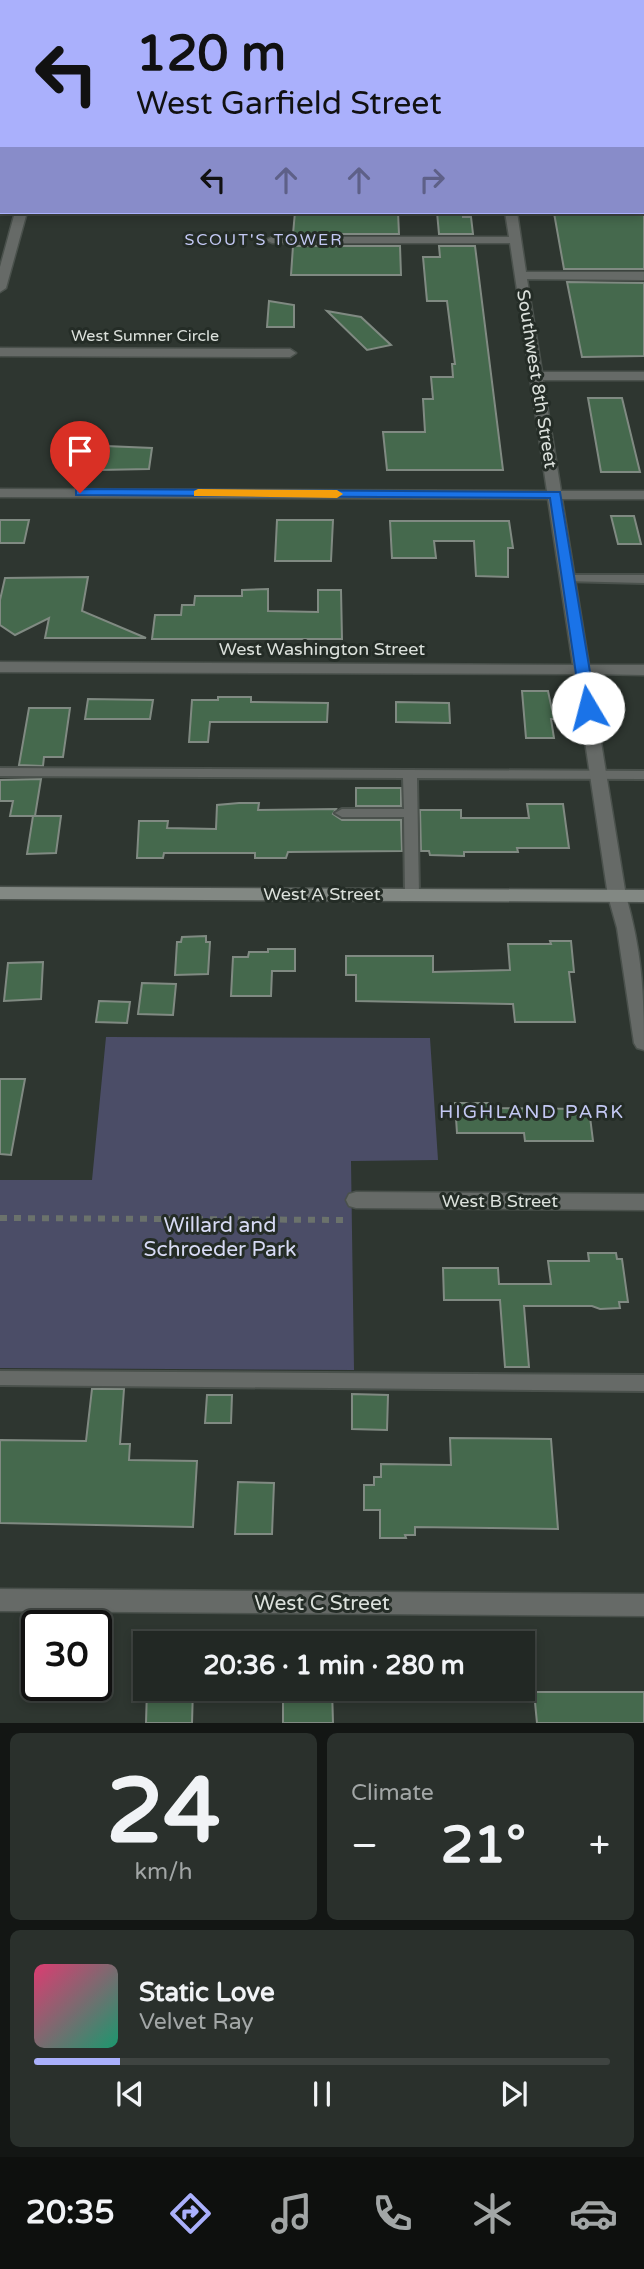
<!DOCTYPE html>
<meta charset="utf-8">
<style>
body{margin:0;font-family:"Varela Round",sans-serif;background:#2a302c;color:#f1f3f6;height:100vh;display:flex;flex-direction:column;font-size:26px;white-space:nowrap}
*{box-sizing:border-box;margin:0}
p{font-size:23px;color:#a2a6a6}
.icon{flex:none;width:38px;height:38px;fill:none;stroke:currentColor;stroke-width:2;stroke-linecap:round;stroke-linejoin:round}
.map{position:relative;height:1723px;overflow:hidden}
.drawer{display:flex;flex-direction:column;gap:10px;padding:10px;background:#131614;flex:1}
.drawer>*{flex:none}
.top-card{position:absolute;left:0px;top:0px;width:644px;height:214px;box-shadow:0 4px 10px #0003,0 0 0 2px #3f4441;background:#aab0fc;color:#111;overflow:hidden}
.speed{position:absolute;left:21px;top:1610px;display:flex;gap:14px;font-size:35px;font-weight:700;text-align:center}
.speed>*{display:grid;place-content:center;width:91px;height:91px;border-radius:50%;background:#222824;box-shadow:0 4px 10px #0003,0 0 0 2px #3f4441;line-height:1}
.speed .limit{border:4px solid #111;border-radius:10px;background:#fff;color:#111}
.pin{position:absolute;display:grid;place-items:center;width:60px;height:60px;color:#fff;margin:-72px -30px;border-radius:50% 50% 50% 0;rotate:-45deg;box-shadow:0 0 7px #0007}
.pin .icon{rotate:45deg}
.me{position:absolute;width:77px;margin:-38px;rotate:352deg;stroke-linejoin:round;filter:drop-shadow(0 0 5px #0008)}
.turn{display:flex;align-items:center;gap:24px;height:147px;padding:0 21px;font-size:32px}
.turn .icon{width:91px;height:91px;stroke-width:2.5}
.turn b{display:block;font-size:49px;line-height:60px}
.lanes{display:flex;align-items:center;height:66px;padding:0 21px;background:#0003;justify-content:center;gap:35px;direction:ltr}
.lanes .off{opacity:.35}
.big{font-size:52px;font-weight:800;line-height:1.1}
.drawer .widget{flex:1;display:flex;flex-direction:column;justify-content:center;gap:10px;min-width:0;padding:0 24px;border-radius:10px;background:#2a302c}
.drawer .dial{align-items:center;gap:0}
.dial b{font-size:91px;line-height:1}
.song{display:flex;align-items:center;gap:21px}
.cover{width:84px;height:84px;border-radius:10px;background:linear-gradient(135deg,hsl(340 70% 55%),hsl(160 70% 35%))}
.played{height:7px;border-radius:4px;background:linear-gradient(90deg,#aab0fc 15%,#3f4441 15%)}
.keys{display:flex;justify-content:space-around;direction:ltr}
.heat{display:flex;justify-content:space-between;align-items:center;font-size:38px;direction:ltr}
.drawer .tiles{flex:1;display:grid;gap:10px;grid-template-columns:1fr 1fr}
.widget:last-child{grid-column:span 2}
.trip{position:absolute;left:133px;top:1631px;width:402px;height:70px;border-radius:0px;background:#222824;box-shadow:0 4px 10px #0003,0 0 0 2px #3f4441;font-weight:800;line-height:70px;text-align:center}
.tab-bar{display:flex;height:112px;justify-content:space-around;align-items:center;background:#0e100e;color:#a2a6a6}
.tab-bar .icon{width:49px;height:49px}
.tab-bar .active{color:#aab0fc}
.tab-bar b{font-size:32px;color:#f1f3f6}
.map>svg:first-child{display:block}
.green{fill:#4b4d67}
.building{fill:#45694d;stroke:#808a82;stroke-width:2}
.lines{fill:none;stroke-linecap:round;stroke-linejoin:round}
.service-casing{stroke:#4a514c;stroke-width:4}
.minor-casing{stroke:#4a514c;stroke-width:3}
.tertiary-casing{stroke:#4a514c;stroke-width:3}
.secondary-casing{stroke:#4a514c;stroke-width:3}
.path{stroke:#6b726c;stroke-width:6;stroke-dasharray:7 7;stroke-linecap:butt}
.service{fill:#666a67;fill-rule:evenodd}
.minor{fill:#666a67;fill-rule:evenodd}
.tertiary{fill:#666a67;fill-rule:evenodd}
.secondary{fill:#828883;fill-rule:evenodd}
.rail-casing{stroke:#c3c8c3;stroke-width:5}
.rail{stroke:#242c26;stroke-width:3.5;stroke-dasharray:10;stroke-linecap:butt}
.route{fill:#1a73e8;stroke:#114b97;stroke-width:2}
.slow{fill:#f59e0b}
.labels{text-anchor:middle;stroke-width:6;stroke-linejoin:round;paint-order:stroke}
.far-neighbourhood-label{font-size:16px;letter-spacing:2px;fill:#c3c8f3;stroke:#242c26}
.far-street-label{font-size:16px;fill:#dce1dc;stroke:#242c26}
.street-label{font-size:18px;fill:#dce1dc;stroke:#242c26}
.neighbourhood-label{font-size:19px;letter-spacing:2px;fill:#c3c8f3;stroke:#242c26}
.near-park-label{font-size:21px;fill:#d7daf4;stroke:#242c26}
.near-street-label{font-size:21px;fill:#dce1dc;stroke:#242c26}
</style>
<div class="map">
<svg width="644" height="1723" viewBox="0 0 644 1723">
<rect width="100%" height="100%" fill="#2e3630"/>
<path class="green" d="M106,1037L430,1038L438,1160L351,1161L354,1370L0,1368V1180H92Z"/>
<g class="building">
<path d="M295,212H398L399,234H293Z"/>
<path d="M437,212H463V217H471L473,234H439Z"/>
<path d="M613,212H644V269H564L554,213Z"/>
<path d="M293,246H400L401,275H291Z"/>
<path d="M439,246H475L503,470H387L383,432H425L423,399H433L431,377H453L452,364H455L447,301H427L423,257H440Z"/>
<path d="M567,282L644,283V356L582,357Z"/>
<path d="M269,301L294,305V327H267Z"/>
<path d="M327,311L361,317L391,345L367,350Z"/>
<path d="M588,398H622L640,472H601Z"/>
<path d="M58,444L152,448L149,469L98,470L76,468L77,463H54Z"/>
<path d="M611,516H634L641,544H618Z"/>
<path d="M0,520H29L24,543H0Z"/>
<path d="M277,520H333L331,561H275Z"/>
<path d="M390,521H509L513,548H508V577L476,576L474,541H434L436,558H392Z"/>
<path d="M88,577L82,611L146,638H45L49,618L15,635L0,625V600L5,578Z"/>
<path d="M268,589V611L318,612V590H341L342,639H152L155,615H181L182,605H194L195,596H242V590Z"/>
<path d="M522,691H548L554,719H551L554,738H526Z"/>
<path d="M218,697H251V702L328,703L327,722H210L208,742H189L192,700H218Z"/>
<path d="M88,699L153,700L150,719H85Z"/>
<path d="M396,702L449,703L450,723L396,722Z"/>
<path d="M29,708H70L63,757H44L43,766L19,765Z"/>
<path d="M41,779L35,816H10L13,801H0V780Z"/>
<rect x="356" y="788" width="45" height="18"/>
<path d="M239,803H259L258,810L336,809L333,814L342,820H401L402,851L288,852L286,858H255V853H164L163,858H137L139,821H168L167,828L216,829L217,805Z"/>
<path d="M527,804H563L569,848H517L518,852H464V856L430,855L429,851H421L420,810H461V818H529Z"/>
<path d="M33,816H61L56,853L27,854Z"/>
<path d="M206,936V942H210L208,974L175,975L177,942H181L182,937Z"/>
<path d="M550,941H571L574,972H569L575,1022H515L513,1004L356,1001V975H346V956H433V972L510,970L508,944H551Z"/>
<path d="M268,949H295V971H272L271,996H231L233,957H248L249,952H268Z"/>
<path d="M43,962L41,999L4,1001L8,963Z"/>
<path d="M142,983L176,984L173,1015L138,1014Z"/>
<path d="M99,1001L130,1002L127,1023L96,1022Z"/>
<path d="M0,1079H25L11,1155L0,1154Z"/>
<path d="M455,1103H491L492,1108L589,1109L593,1141H525L524,1133H457Z"/>
<path d="M588,1253H616L617,1259H622L628,1302H619L620,1308L600,1309L592,1306H524L529,1367H505L500,1300H444L443,1268H498L499,1284H551L548,1261H589Z"/>
<path d="M92,1389H124L120,1444H130L129,1460L197,1461L193,1527L0,1523V1440L86,1441Z"/>
<path d="M352,1394L388,1395L387,1430L352,1429Z"/>
<path d="M207,1395H232L231,1423H205Z"/>
<path d="M450,1438L551,1439L558,1529L415,1527V1535H405L406,1538H380V1510H364V1485H374V1477H381V1464L451,1465Z"/>
<path d="M238,1482L274,1483L272,1534H235Z"/>
<path d="M147,1689H193L192,1723H146Z"/>
<path d="M283,1689H332L333,1723H283Z"/>
<path d="M534,1692H644V1723H537Z"/>
</g>
<g class="lines">
<g class="service-casing">
<g id="service">
<path d="M405,0H415L404,2Z"/>
<path d="M568,575H644V583L564,581V577Z"/>
<path d="M0,768L644,771V779L417,778L419,895L412,900L405,895L404,817H342L335,813L342,809H404L403,778L0,776Z"/>
<path d="M0,1371L644,1375V1391L0,1385Z"/>
</g>
</g>
<g class="minor-casing">
<g id="minor">
<rect x="642" y="41" width="2" height="6"/>
<rect x="642" y="110" width="2" height="6"/>
<rect x="642" y="191" width="2" height="6"/>
<path d="M505,212H517L526,272H644V280L527,279L542,372H644V380H543L561,491H644V499H562L589,665H644V675L590,674L626,896C642,952 644,993 644,1050L637,1048L634,1043L617,928L608,896L575,674L0,672V662L573,665L548,499L0,497V489L547,491L510,243H272L266,240L272,237H509Z"/>
<path d="M0,348L290,349L296,353L290,357L0,356Z"/>
<path d="M356,1192L644,1194V1210L356,1208L349,1206L346,1200L349,1194Z"/>
<path d="M0,1589L644,1594V1616L0,1611Z"/>
</g>
</g>
<g class="tertiary-casing">
<g id="tertiary">
<path d="M90,0H100L90,2Z"/>
<path d="M15,212H27L6,288L0,292V267Z"/>
</g>
</g>
<g class="secondary-casing">
<path id="secondary" d="M0,887L644,890V902L0,899Z"/>
</g>
<path class="path" d="M0,1218L348,1220"/>
<use href="#service" class="service"/>
<use href="#minor" class="minor"/>
<use href="#tertiary" class="tertiary"/>
<use href="#secondary" class="secondary"/>
<g class="rail-casing">
<path id="rail" d="M272,2L277,0"/>
</g>
<use href="#rail" class="rail"/>
</g>
<path class="route" d="M80,489L560,492L596,708L588,713L581,708L550,498L76,495V490Z"/>
<path class="slow" d="M198,489L337,490L343,494L337,498L194,496V491Z"/>
<g class="labels">
<g class="far-neighbourhood-label">
<text x="264" y="245">SCOUT'S TOWER</text>
</g>
<g class="far-street-label">
<text x="145" y="341">West Sumner Circle</text>
</g>
<g class="street-label">
<text transform="translate(537 379) rotate(81)" y="6">Southwest 8th Street</text>
<text x="322" y="655">West Washington Street</text>
<text x="322" y="900">West A Street</text>
<text x="500" y="1207">West B Street</text>
</g>
<g class="neighbourhood-label">
<text x="532" y="1118">HIGHLAND PARK</text>
</g>
<g class="near-park-label">
<text x="220" y="1232">Willard and<tspan x="220" dy="24">Schroeder Park</tspan></text>
</g>
<g class="near-street-label">
<text x="322" y="1610">West C Street</text>
</g>
</g>
</svg>
<div class="speed"><div class="limit">30</div></div>
<div class="pin" style="left:80px;top:493px;background:#d93025"><svg class="icon" aria-label="arrive" viewBox="0 0 24 24"><path d="M6 21V4h12l-3 4 3 4H6"/></svg></div>
<svg class="me" style="left:588px;top:708px" viewBox="-20 -20 40 40"><circle r="19" fill="#fff"/><path d="M0-13L10 11 0 6-10 11z" fill="#1a73e8"/></svg>
<div class="trip">20:36 · 1 min · 280 m</div>
<div class="top-card">
<div class="turn"><svg class="icon" aria-label="left" viewBox="0 0 24 24"><path d="M17 20v-9H6M10 6l-5 5 5 5"/></svg><div><b>120 m</b>West Garfield Street</div></div>
<div class="lanes"><svg class="icon" aria-label="left" viewBox="0 0 24 24"><path d="M17 20v-9H6M10 6l-5 5 5 5"/></svg><svg class="icon off" aria-label="ahead" viewBox="0 0 24 24"><path d="M12 20V5M6 11l6-6 6 6"/></svg><svg class="icon off" aria-label="ahead" viewBox="0 0 24 24"><path d="M12 20V5M6 11l6-6 6 6"/></svg><svg class="icon off" aria-label="right" viewBox="0 0 24 24"><path d="M7 20v-9h11M14 6l5 5-5 5"/></svg></div>
</div>
</div>
<section class="drawer">
<div class="tiles">
<div class="widget dial"><b>24</b><p>km/h</p></div>
<div class="widget"><p>Climate</p>
<div class="heat"><a>−</a><b class="big">21°</b><a>+</a></div>
</div>
<div class="widget">
<div class="song"><i class="cover"></i><div><b>Static Love</b><p>Velvet Ray</p></div></div>
<div class="played"></div>
<div class="keys"><svg class="icon" aria-label="previous" viewBox="0 0 24 24"><path d="M18 5L8 12l10 7zM5 5v14"/></svg><svg class="icon" aria-label="pause" viewBox="0 0 24 24"><path d="M8 5v14M16 5v14"/></svg><svg class="icon" aria-label="next" viewBox="0 0 24 24"><path d="M6 5l10 7-10 7zM19 5v14"/></svg></div>
</div>
</div>
</section>
<nav class="tab-bar">
<b>20:35</b>
<svg class="icon active" aria-label="directions" viewBox="0 0 24 24"><path d="M12 3l9 9-9 9-9-9zM9 14v-3h6M13 9l2 2-2 2"/></svg>
<svg class="icon" aria-label="music" viewBox="0 0 24 24"><path d="M9 18V5l10-2v13"/><circle cx="6" cy="18" r="3"/><circle cx="16" cy="16" r="3"/></svg>
<svg class="icon" aria-label="phone" viewBox="0 0 24 24"><path d="M5 4h4l2 5-3 2q2 4 5 5l2-3 5 2v4C11 20 4 13 5 4z"/></svg>
<svg class="icon" aria-label="climate" viewBox="0 0 24 24"><path d="M12 3v18M4 7l16 10M4 17L20 7"/></svg>
<svg class="icon" aria-label="car" viewBox="0 0 24 24"><path d="M5 17H2v-5l4-1 3-4h7l3 4 3 1v5h-3M9 17h6M6 11h13"/><circle cx="7" cy="17" r="2"/><circle cx="17" cy="17" r="2"/></svg>
</nav>
